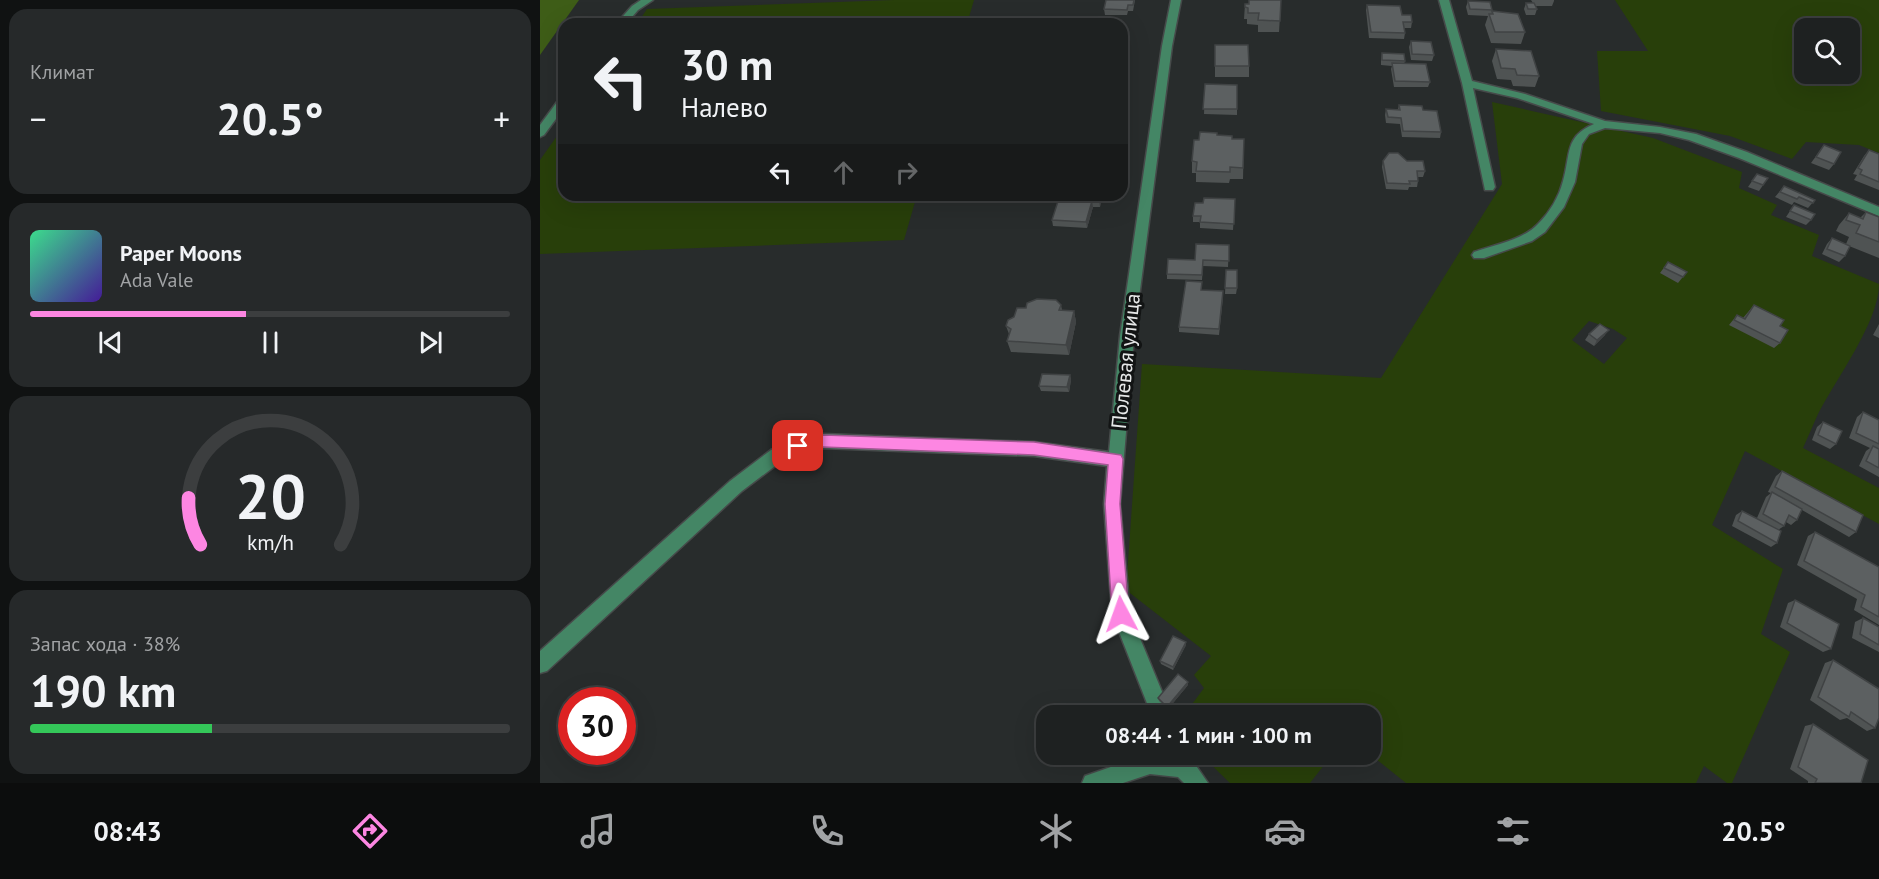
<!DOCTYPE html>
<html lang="ru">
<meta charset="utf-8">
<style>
body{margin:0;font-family:"PT Sans",sans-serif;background:#26292a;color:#f1f3f6;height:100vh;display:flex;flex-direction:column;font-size:22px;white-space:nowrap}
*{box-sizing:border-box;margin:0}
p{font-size:20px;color:#a1a3a5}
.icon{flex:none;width:33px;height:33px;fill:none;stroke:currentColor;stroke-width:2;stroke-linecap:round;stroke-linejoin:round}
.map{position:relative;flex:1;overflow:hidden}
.sheet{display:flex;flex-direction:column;gap:9px;padding:9px;background:#101212;width:540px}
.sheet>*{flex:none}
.hud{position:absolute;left:18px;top:18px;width:570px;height:183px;border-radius:18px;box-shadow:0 6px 24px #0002,0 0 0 2px #3c3e3f;background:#1e2121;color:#f1f3f6;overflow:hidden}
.fabs{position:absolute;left:1254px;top:18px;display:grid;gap:12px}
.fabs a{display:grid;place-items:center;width:66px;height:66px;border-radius:12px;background:#1e2121;box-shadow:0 6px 24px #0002,0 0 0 2px #3c3e3f;font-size:30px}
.speed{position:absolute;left:18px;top:687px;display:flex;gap:12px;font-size:30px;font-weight:700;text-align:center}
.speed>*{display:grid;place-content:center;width:78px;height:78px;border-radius:50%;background:#1e2121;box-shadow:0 6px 24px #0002,0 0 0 2px #3c3e3f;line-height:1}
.speed .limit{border:9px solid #d22;background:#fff;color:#111}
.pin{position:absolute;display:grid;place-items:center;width:51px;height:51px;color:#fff;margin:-26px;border-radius:12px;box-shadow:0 3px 9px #0006}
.me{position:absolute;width:66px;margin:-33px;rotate:356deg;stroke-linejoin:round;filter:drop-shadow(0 0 4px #0008)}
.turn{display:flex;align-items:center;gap:21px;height:126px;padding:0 24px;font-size:27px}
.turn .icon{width:78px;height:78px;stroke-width:2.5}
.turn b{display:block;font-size:42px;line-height:51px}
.lanes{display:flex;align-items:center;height:57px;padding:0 24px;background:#0003;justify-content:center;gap:30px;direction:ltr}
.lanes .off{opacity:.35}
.big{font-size:45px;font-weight:600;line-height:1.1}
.sheet .card{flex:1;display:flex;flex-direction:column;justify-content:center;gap:9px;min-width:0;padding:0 21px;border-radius:18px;background:#26292a}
.sheet .dial{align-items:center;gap:0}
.dial svg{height:156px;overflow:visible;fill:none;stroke:#3c3e3f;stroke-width:7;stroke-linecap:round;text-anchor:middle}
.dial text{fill:#f1f3f6;stroke:none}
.song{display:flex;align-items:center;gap:18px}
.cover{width:72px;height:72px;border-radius:9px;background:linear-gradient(135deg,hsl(150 70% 55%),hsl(260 70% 35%))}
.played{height:6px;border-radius:3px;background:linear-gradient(90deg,#fd86e2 45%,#3c3e3f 45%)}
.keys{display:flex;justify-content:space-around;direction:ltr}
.heat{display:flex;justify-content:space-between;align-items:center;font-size:33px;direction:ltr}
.charge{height:9px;border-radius:4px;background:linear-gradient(90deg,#34c759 38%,#3c3e3f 0)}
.trip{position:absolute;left:496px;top:705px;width:345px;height:60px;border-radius:18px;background:#1e2121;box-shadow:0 6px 24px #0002,0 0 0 2px #3c3e3f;font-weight:600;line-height:60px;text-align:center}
.menu{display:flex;height:96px;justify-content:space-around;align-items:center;background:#0c0d0d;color:#a1a3a5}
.menu .icon{width:42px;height:42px}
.menu .on{color:#fd86e2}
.menu b{font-size:27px;color:#f1f3f6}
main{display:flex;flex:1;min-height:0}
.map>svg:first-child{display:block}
.green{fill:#283f0a;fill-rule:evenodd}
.forest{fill:#3e5d17}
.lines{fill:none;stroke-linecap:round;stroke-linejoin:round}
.minor-casing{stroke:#464a4a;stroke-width:3}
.minor{fill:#448665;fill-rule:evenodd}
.wall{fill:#4f5353}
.shaded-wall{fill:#404344}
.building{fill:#5c6061;stroke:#404344;stroke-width:1.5}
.route{fill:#fd86e2;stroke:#a45793;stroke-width:1.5}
.labels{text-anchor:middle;stroke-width:6;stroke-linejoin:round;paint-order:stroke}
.street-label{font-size:21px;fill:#e6e8e8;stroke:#121414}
</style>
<main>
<section class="sheet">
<div class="card"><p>Климат</p>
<div class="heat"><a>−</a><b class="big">20.5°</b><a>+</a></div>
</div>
<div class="card">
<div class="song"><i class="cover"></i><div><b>Paper Moons</b><p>Ada Vale</p></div></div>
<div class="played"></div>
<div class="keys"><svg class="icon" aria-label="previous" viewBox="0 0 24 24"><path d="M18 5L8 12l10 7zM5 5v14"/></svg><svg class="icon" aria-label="pause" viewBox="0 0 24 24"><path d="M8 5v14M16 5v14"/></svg><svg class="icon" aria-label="next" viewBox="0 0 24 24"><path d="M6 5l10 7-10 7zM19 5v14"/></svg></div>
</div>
<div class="card dial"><svg viewBox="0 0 100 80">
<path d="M14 69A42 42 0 1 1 86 69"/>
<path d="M14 69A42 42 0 0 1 8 45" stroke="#fd86e2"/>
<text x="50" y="56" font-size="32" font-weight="700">20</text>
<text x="50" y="72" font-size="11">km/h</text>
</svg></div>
<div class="card"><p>Запас хода · 38%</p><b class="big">190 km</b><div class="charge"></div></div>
</section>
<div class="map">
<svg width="1339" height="783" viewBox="0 0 1339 783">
<rect width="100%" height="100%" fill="#282c2c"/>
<g class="green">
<path d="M354,0H434L427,24H97L107,9Z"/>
<path d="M1075,0H1339V153L1319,145L1266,142L1252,159L1190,136L1061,111L1057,51H1108ZM1264,28H1310V74H1264Z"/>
<path d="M952,102L1113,138L1202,172L1199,188L1237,205L1231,215L1279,235L1272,256L1339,284C1339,322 1296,379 1278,414C1273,425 1268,437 1263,448L1339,488V524L1205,451L1172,525L1243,569L1221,634L1250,652L1192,783H1187L1164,766L1156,783H866L831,755V716L644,715L664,688L654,675L671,656L586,590L602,364L841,378L962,184ZM1049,321L1073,329L1087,338L1064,364L1032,340Z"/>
<path d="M24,126V195H377L364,240L0,254V160Z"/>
<path d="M661,755H792L770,783H690Z"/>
</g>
<path class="forest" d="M0,0H39L0,55Z"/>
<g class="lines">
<g class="minor-casing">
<g id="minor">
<path d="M101,0H113L98,10L86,24H76L92,6Z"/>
<path d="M631,0H641L632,46L594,336L580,504L590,614L632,716H612L572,614L564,504L567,466L494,456L283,448L260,452L243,460L202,491L7,671L0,673V651L190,481L231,450L258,439L283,434L494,442L569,452L580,336L622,46Z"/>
<path d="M899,0H909L932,81L985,94L1065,121L1120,127L1156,134L1207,152L1339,207V216L1199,158L1149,140L1120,133L1065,128L1049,134L1042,144L1035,182L1024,207L1005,232L992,241L944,258H934L932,255L934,252C954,245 983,240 998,224C1009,213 1019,197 1023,181C1031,154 1024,137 1054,124L977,98L933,88L955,187L953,190H945L922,83Z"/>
<path d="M24,97V108L4,135L0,137V125L20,98Z"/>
<path d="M608,754H648L668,783H644L638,777L610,774L583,783H542L545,776Z"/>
</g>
</g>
<use href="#minor" class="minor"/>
</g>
<g class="wall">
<path d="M595,0L593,11H588L587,15H565L564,9Z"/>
<path d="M741,0L739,32H718V25L707,24V19H704L705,4Z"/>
<path d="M991,0H1014V1L1012,6H995L997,9L995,15H986L984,9L986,3H993Z"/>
<path d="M928,1L952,10L951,14L952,11L985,32L981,44L951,43L945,25L948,16L928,15L926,7Z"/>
<path d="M827,5L862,15L872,22L871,28H864L865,33L864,39L829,38L826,10Z"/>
<path d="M871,41L894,55L892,61L871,60L869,47Z"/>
<path d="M675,45L709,66V77H675Z"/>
<path d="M956,49L999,76L995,87L973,86L971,80L957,79L952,61Z"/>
<path d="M842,53L865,61L864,64L890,82L888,87H854L851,69L852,66L841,65V59Z"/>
<path d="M665,84L697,85V115L664,114Z"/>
<path d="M859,105L883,110L901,132L900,138L862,137L860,124L846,123L845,115L846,109H858Z"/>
<path d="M677,135L692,139H704L703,179H690L689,183L656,182V173H652V161L659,140Z"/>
<path d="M1284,145L1294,164L1289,170L1271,163Z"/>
<path d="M1329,150L1339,154V190L1314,180L1317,175L1313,174L1324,156Z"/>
<path d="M843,161H867L885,171L883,177H878V181L877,187H869L868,190L846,189L842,167Z"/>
<path d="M1217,174L1228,178L1219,191L1208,187Z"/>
<path d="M1244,186L1275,200L1268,208L1254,202L1252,205L1235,197Z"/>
<path d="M520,195H562L560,207H553L547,228L513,226L512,220Z"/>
<path d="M695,199L693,230L660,228V222H653V216L663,203Z"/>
<path d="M1254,205L1271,220L1266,225L1246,217Z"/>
<path d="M1326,212L1339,217V258L1309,246L1305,256L1299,262L1282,254L1287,244L1292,238L1306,244L1309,237L1296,231L1299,225L1309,213L1320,218Z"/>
<path d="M689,245L688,267L663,266L662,280L627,279V274Z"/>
<path d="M1128,262L1147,272L1138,283L1120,273Z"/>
<path d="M686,270L697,288L696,294H685Z"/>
<path d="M662,290L683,297L679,335L639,332V327Z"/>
<path d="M521,305L522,310L534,311L536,322L529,355L471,352L467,341L469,334L466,326L486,308Z"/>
<path d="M1214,305L1240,326V343L1234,348L1189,325L1197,315L1203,318Z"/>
<path d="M1339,324V338L1333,335Z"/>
<path d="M1049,334L1065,335L1054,346L1045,340Z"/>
<path d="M530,375L531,380L529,392L501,391L499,386Z"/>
<path d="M1323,412L1339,420V477L1319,466L1326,451L1330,448L1309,438L1317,417Z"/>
<path d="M1283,422L1296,444L1290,449L1272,440L1277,427Z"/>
<path d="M1242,471L1316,532L1309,537L1262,510L1257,520L1251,525L1246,522L1244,526L1238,530L1237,543L1231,547L1192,526L1196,515L1202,511L1217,518L1226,497L1231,493L1228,492L1236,476Z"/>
<path d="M1275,532L1339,567V625L1314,610L1317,599L1257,565L1268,536Z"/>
<path d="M1255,600L1291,649L1283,652L1240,627L1248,603Z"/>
<path d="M1323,618L1339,627V652L1312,638L1315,622Z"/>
<path d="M646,645L633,670L621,664L620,661Z"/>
<path d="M1293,660L1335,728L1327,731L1307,718L1300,720L1270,700L1285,663Z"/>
<path d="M648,685L628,709L619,701L618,698Z"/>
<path d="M1273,724L1321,783H1268V781L1250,769L1265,726Z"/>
</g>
<g class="shaded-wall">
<path d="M561,195H562V197L560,207L559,201Z"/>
<path d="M552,201L553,207L547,228L546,222Z"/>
<path d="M534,311L536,322L529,355L526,345Z"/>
<path d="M1069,330L1065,335L1054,346L1057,340Z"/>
<path d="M530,375L531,380L529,392L527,387Z"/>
<path d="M646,642V645L633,670V667Z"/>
<path d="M648,682V685L628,709L627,707Z"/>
</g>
<g class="building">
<path d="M566,0H594L593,5H588L587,10L564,9Z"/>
<path d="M709,0H741L740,21L718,20L719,13H708V8L705,7V4H709Z"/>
<path d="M928,1L950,2L952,10L930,9Z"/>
<path d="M986,3H994L997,9H988Z"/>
<path d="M827,5L860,6L862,15H871L872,22H863L865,33L831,32Z"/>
<path d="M952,11L978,14L985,32H955L949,14H953Z"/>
<path d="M871,41L891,42L894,55L872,54Z"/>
<path d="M675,45H708L709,66H675Z"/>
<path d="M956,49L991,51L999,76L977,75L975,69L961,68Z"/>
<path d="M842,53L864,54L865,61L842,60Z"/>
<path d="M852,63L886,64L890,82L855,81Z"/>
<path d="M665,84L697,85V109H663Z"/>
<path d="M859,105L882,106L883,110L897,111L901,132L863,131L861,118L848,117L846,109L860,110Z"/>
<path d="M660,132L677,133V135L692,136V139H704L703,168L690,167V172L656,171L657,162L652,161L654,140H659Z"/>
<path d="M1284,145L1301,152L1294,164L1276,157Z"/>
<path d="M1329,150L1339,154V182L1320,174L1322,170L1318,168Z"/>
<path d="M849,153H858L867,161H883L885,171H877L878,181H869L870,184L847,183L843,161Z"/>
<path d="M1217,174L1228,178L1223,185L1212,181Z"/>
<path d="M1244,186L1275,200L1273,203L1259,197L1257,199L1240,192Z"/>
<path d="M520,195H561L559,201H552L546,222L512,220Z"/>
<path d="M664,198L695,199L694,224L660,222L661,216H653L655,203H663Z"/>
<path d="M1254,205L1275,214L1271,220L1250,211Z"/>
<path d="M1326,212L1339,217V242L1316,233L1320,225L1306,220L1309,213L1323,219Z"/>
<path d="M1292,238L1310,246L1305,256L1287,249Z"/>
<path d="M656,244L689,245V261L663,260L662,275L627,274L628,259L655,260Z"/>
<path d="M1128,262L1147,272L1143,277L1124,268Z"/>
<path d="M686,270H697V288H685Z"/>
<path d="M646,281L662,282L661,290L683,291L679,329L639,327Z"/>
<path d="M497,299L516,300L521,305L519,310L534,311L526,345L467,341L471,329L466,326L468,320L474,317L477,308H486L487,303Z"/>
<path d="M1214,305L1244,320L1240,326L1248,330L1240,343L1194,320L1197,315L1205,319Z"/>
<path d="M1060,324L1069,330L1057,340L1049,334Z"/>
<path d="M502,374L530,375L527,387L499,386Z"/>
<path d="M1323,412L1339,420V444L1316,433Z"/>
<path d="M1283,422L1302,431L1296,444L1278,435Z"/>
<path d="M1333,446L1339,449V468L1326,461Z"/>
<path d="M1242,471L1323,515L1316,532L1235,487Z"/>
<path d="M1232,492L1262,509L1257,520L1249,515L1244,526L1223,514Z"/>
<path d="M1202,511L1241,531L1237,543L1198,521Z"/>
<path d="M1275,532L1339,567V617L1321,607L1325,595L1264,561Z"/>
<path d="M1255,600L1299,624L1291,649L1247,623Z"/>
<path d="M1323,618L1339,627V645L1320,634Z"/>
<path d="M633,636L646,642L633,667L620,661Z"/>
<path d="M1293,660L1339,689V718L1335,728L1311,712L1309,717L1278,697Z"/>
<path d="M638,674L648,682L627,707L618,698Z"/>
<path d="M1273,724L1328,760L1321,783H1275L1277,779L1258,767Z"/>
</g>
<path class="route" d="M283,435L494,442L581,455L583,459L580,504L589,614L586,620L581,622L575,620L572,614L565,504L568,465L494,455L283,447L258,452L253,450L251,446L253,441Z"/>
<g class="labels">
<g class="street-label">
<text transform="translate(586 361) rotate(-84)" y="7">Полевая улица</text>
</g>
</g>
</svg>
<div class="fabs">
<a><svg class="icon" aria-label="search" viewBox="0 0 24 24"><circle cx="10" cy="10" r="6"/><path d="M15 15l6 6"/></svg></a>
</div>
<div class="speed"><div class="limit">30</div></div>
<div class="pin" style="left:258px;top:446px;background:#d93025"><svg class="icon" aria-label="arrive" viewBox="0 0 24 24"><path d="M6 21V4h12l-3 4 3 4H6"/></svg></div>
<svg class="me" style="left:581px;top:614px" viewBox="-20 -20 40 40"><path d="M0-17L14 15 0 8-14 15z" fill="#fd86e2" stroke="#fff" stroke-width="4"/></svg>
<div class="trip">08:44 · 1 мин · 100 m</div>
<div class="hud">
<div class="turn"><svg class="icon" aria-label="left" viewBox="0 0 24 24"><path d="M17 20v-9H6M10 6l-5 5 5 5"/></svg><div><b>30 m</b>Налево</div></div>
<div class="lanes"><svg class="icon" aria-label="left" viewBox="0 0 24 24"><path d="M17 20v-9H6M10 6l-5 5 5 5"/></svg><svg class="icon off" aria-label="ahead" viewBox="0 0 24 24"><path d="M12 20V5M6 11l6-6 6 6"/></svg><svg class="icon off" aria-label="right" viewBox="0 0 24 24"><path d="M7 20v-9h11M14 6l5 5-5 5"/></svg></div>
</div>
</div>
</main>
<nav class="menu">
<b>08:43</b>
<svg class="icon on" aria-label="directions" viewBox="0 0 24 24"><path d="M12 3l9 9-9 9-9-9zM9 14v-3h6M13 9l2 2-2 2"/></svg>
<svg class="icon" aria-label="music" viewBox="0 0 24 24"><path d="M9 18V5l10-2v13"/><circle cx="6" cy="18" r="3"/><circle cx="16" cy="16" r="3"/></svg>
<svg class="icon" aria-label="phone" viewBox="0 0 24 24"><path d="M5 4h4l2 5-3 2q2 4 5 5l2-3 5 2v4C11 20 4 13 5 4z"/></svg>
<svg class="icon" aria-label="climate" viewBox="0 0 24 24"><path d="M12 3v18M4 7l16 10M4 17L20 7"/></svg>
<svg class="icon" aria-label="car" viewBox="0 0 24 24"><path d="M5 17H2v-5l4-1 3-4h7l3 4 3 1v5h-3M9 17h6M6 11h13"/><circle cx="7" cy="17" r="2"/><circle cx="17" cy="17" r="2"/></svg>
<svg class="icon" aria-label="filters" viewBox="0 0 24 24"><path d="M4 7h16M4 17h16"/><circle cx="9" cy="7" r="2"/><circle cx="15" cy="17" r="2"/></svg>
<b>20.5°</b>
</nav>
